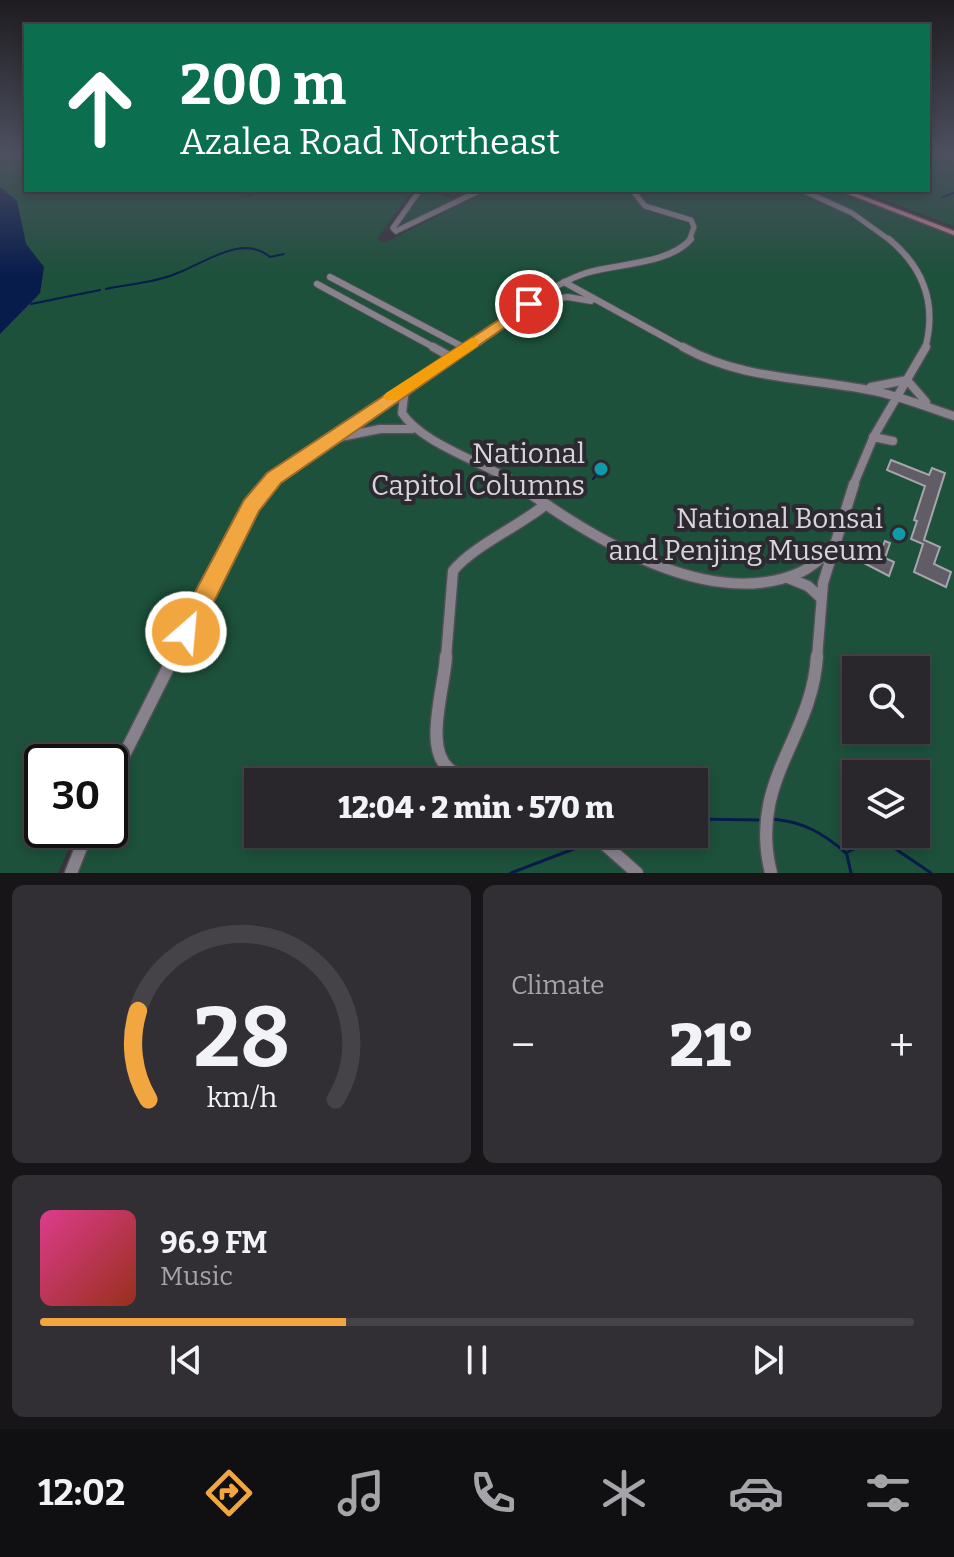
<!DOCTYPE html>
<meta charset="utf-8">
<style>
body{margin:0;font-family:Bitter,serif;background:#312e34;color:#f1f3f6;height:100vh;display:flex;flex-direction:column;font-size:30px;white-space:nowrap}
*{box-sizing:border-box;margin:0}
p{font-size:26px;color:#a5a5a9}
.icon{flex:none;width:44px;height:44px;fill:none;stroke:currentColor;stroke-width:2;stroke-linecap:round;stroke-linejoin:round}
.map{position:relative;height:873px;overflow:hidden}
.side{display:flex;flex-direction:column;gap:12px;padding:12px;background:#171518;flex:1}
.side>*{flex:none}
.hud{position:absolute;left:24px;top:24px;width:906px;height:168px;border-radius:0px;box-shadow:0 4px 12px #0003,0 0 0 2px #454348;background:#0b6e4f;color:#fff;overflow:hidden}
.controls{position:absolute;left:842px;top:656px;display:grid;gap:16px}
.controls a{display:grid;place-items:center;width:88px;height:88px;border-radius:0px;background:#29262c;box-shadow:0 4px 12px #0003,0 0 0 2px #454348;font-size:40px}
.speed{position:absolute;left:24px;top:744px;display:flex;gap:16px;font-size:40px;font-weight:700;text-align:center}
.speed>*{display:grid;place-content:center;width:104px;height:104px;border-radius:50%;background:#29262c;box-shadow:0 4px 12px #0003,0 0 0 2px #454348;line-height:1}
.speed .limit{border:4px solid #111;border-radius:12px;background:#fff;color:#111}
.pin{position:absolute;display:grid;place-items:center;width:68px;height:68px;color:#fff;margin:-34px;border:4px solid #fff;border-radius:50%;box-shadow:0 2px 8px #0007}
.me{position:absolute;width:88px;margin:-44px;rotate:27deg;stroke-linejoin:round;filter:drop-shadow(0 0 6px #0008)}
.turn{display:flex;align-items:center;gap:28px;height:168px;padding:0 24px;font-size:36px}
.turn .icon{width:104px;height:104px;stroke-width:2.5}
.turn b{display:block;font-size:56px;line-height:68px}
.big{font-size:60px;font-weight:800;line-height:1.1}
.side .card{flex:1;display:flex;flex-direction:column;justify-content:center;gap:12px;min-width:0;padding:0 28px;border-radius:12px;background:#312e34}
.side .dial{align-items:center;gap:0}
.dial svg{height:208px;overflow:visible;fill:none;stroke:#454348;stroke-width:7;stroke-linecap:round;text-anchor:middle}
.dial text{fill:#f1f3f6;stroke:none}
.song{display:flex;align-items:center;gap:24px}
.cover{width:96px;height:96px;border-radius:12px;background:linear-gradient(135deg,hsl(330 70% 55%),hsl(10 70% 35%))}
.played{height:8px;border-radius:4px;background:linear-gradient(90deg,#f1a640 35%,#454348 35%)}
.keys{display:flex;justify-content:space-around;direction:ltr}
.heat{display:flex;justify-content:space-between;align-items:center;font-size:44px;direction:ltr}
.side .tiles{flex:1;display:grid;gap:12px;grid-template-columns:1fr 1fr}
.card:last-child{grid-column:span 2}
.trip{position:absolute;left:244px;top:768px;width:464px;height:80px;border-radius:0px;background:#29262c;box-shadow:0 4px 12px #0003,0 0 0 2px #454348;font-weight:800;line-height:80px;text-align:center}
.dock{display:flex;height:128px;justify-content:space-around;align-items:center;background:#100f12;color:#a5a5a9}
.dock .icon{width:56px;height:56px}
.dock .active{color:#f1a640}
.dock b{font-size:36px;color:#f1f3f6}
.map>svg:first-child{display:block}
.green{fill:#1d513b;fill-rule:evenodd}
.water{fill:#081c4c}
.lines{fill:none;stroke-linecap:round;stroke-linejoin:round}
.stream-far1{stroke:#081c4c;stroke-width:2}
.stream{stroke:#081c4c;stroke-width:3}
.building{fill:#615d66;stroke:#a8a4ad;stroke-width:2}
.minor-far4-casing{stroke:#534f56;stroke-width:7}
.minor-far3-casing{stroke:#534f56;stroke-width:8}
.minor-far2-casing{stroke:#534f56;stroke-width:11}
.minor-far1-casing{stroke:#534f56;stroke-width:13}
.minor-casing{stroke:#534f56;stroke-width:15}
.major-casing{stroke:#534f56;stroke-width:3}
.minor-far4{stroke:#87828c;stroke-width:5}
.minor-far3{stroke:#87828c;stroke-width:6}
.minor-far2{stroke:#87828c;stroke-width:8}
.minor-far1{stroke:#87828c;stroke-width:10}
.minor{stroke:#87828c;stroke-width:12}
.major{fill:#c37e90;fill-rule:evenodd}
.route{fill:#f1a640;stroke:#9d6c2a;stroke-width:2}
.slow{fill:#f59e0b}
.culture-dot{fill:#0f9aa8;stroke:#2d2931;stroke-width:3}
.labels{text-anchor:middle;stroke-width:8;stroke-linejoin:round;paint-order:stroke}
.poi-label{font-size:28px;fill:#d7d5da;stroke:#2d2931;text-anchor:end}
</style>
<div class="map">
<svg width="954" height="873" viewBox="0 0 954 873">
<rect width="100%" height="100%" fill="#37333b"/>
<g class="green">
<path d="M0,153H26V190H237L250,197L253,195L243,190H413L377,239L384,243L489,190H834L954,236V873H63L80,830H110V762H42V830H77L58,873H0V334L40,293L44,267L26,245L17,201L0,187ZM856,670H916V730H856ZM856,774H916V834H856ZM258,782H694V834H258Z"/>
<path d="M928,153H954V226L857,190H928Z"/>
<path d="M421,193H435L455,200L400,225Z"/>
</g>
<path class="water" d="M0,187L17,201L26,244L44,267L40,293L0,334Z"/>
<g class="lines">
<g class="stream-far1">
<path d="M943,197L954,193"/>
<path d="M106,289C128,284 154,283 175,274C203,264 243,233 270,257L284,254"/>
<path d="M31,304L100,290"/>
<path d="M593,479L603,467"/>
</g>
<g class="stream">
<path d="M694,819L761,820"/>
<path d="M771,819C802,821 823,833 846,853L878,837L931,873"/>
<path d="M847,855L851,873"/>
<path d="M511,873L592,842"/>
</g>
</g>
<g class="building">
<path d="M891,460L929,475L932,468L945,473L924,540L940,547L934,564L951,572L946,587L914,572L923,544L911,539L917,521L914,520L925,486L887,470Z"/>
<path d="M885,541L890,543L885,558L894,562L889,576L860,561L864,549L879,556Z"/>
</g>
<g class="lines">
<g class="minor-far4-casing">
<g id="minor-far4">
<path d="M632,190L645,206L691,220L694,227L689,241"/>
<path d="M802,190L852,213L891,241"/>
<path d="M396,231L481,190"/>
<path d="M396,231L393,228L420,190"/>
</g>
</g>
<g class="minor-far3-casing">
<g id="minor-far3">
<path d="M889,239C924,268 937,305 925,349"/>
<path d="M330,277L465,348"/>
<path d="M564,282L686,349"/>
<path d="M317,284L437,349"/>
<path d="M537,301L568,297L591,301"/>
<path d="M463,349C500,325 544,287 586,273C618,263 668,265 691,239"/>
</g>
</g>
<g class="minor-far2-casing">
<g id="minor-far2">
<path d="M433,347L451,357"/>
<path d="M683,347C745,382 815,377 883,393C907,399 930,408 954,416"/>
<path d="M871,387L907,380L926,402"/>
<path d="M405,388L402,413C423,445 485,462 520,486"/>
<path d="M873,437L893,441"/>
<path d="M335,438L380,429H412"/>
<path d="M266,486L322,444L466,347"/>
<path d="M853,486L874,436L926,347"/>
</g>
</g>
<g class="minor-far1-casing">
<g id="minor-far1">
<path d="M517,484C588,536 710,613 801,572C812,567 822,557 831,550"/>
<path d="M788,578L808,586L821,598"/>
<path d="M173,658L251,506L267,484"/>
<path d="M446,658L453,571C472,547 519,526 545,505"/>
<path d="M817,658L823,583L854,484"/>
</g>
</g>
<g class="minor-casing">
<g id="minor">
<path d="M446,656C445,688 420,756 455,773C472,781 499,780 517,782"/>
<path d="M110,783L174,656"/>
<path d="M593,834L637,873"/>
<path d="M71,873L88,830"/>
<path d="M771,873C748,781 812,739 817,656"/>
</g>
</g>
<g class="major-casing">
<path id="major" d="M838,190H847L954,231V235Z"/>
</g>
<use href="#minor-far4" class="minor-far4"/>
<use href="#minor-far3" class="minor-far3"/>
<use href="#minor-far2" class="minor-far2"/>
<use href="#minor-far1" class="minor-far1"/>
<use href="#minor" class="minor"/>
<use href="#major" class="major"/>
</g>
<linearGradient id="sky" x2="0" y2="1"><stop stop-color="#1e1c20"/><stop offset="0.56" stop-color="#4d5060"/><stop offset="1" stop-color="#4d5060" stop-opacity="0"/></linearGradient>
<rect width="954" height="275" fill="url(#sky)"/>
<path class="route" d="M529,300L536,304L534,307L281,483L259,511L195,640L186,643L178,640L174,632L178,624L244,500L267,473Z"/>
<path class="slow" d="M472,338L478,339V346L398,400H386L383,397L386,393Z"/>
<g class="culture-dot">
<circle cx="601" cy="469" r="8"/>
<circle cx="899" cy="534" r="8"/>
</g>
<g class="labels">
<g class="poi-label">
<text x="585" y="463">National<tspan x="585" dy="32">Capitol Columns</tspan></text>
<text x="883" y="528">National Bonsai<tspan x="883" dy="32">and Penjing Museum</tspan></text>
</g>
</g>
</svg>
<div class="controls">
<a><svg class="icon" aria-label="search" viewBox="0 0 24 24"><circle cx="10" cy="10" r="6"/><path d="M15 15l6 6"/></svg></a>
<a><svg class="icon" aria-label="layers" viewBox="0 0 24 24"><path d="M12 4l9 5-9 5-9-5zM3 14l9 5 9-5"/></svg></a>
</div>
<div class="speed"><div class="limit">30</div></div>
<div class="pin" style="left:529px;top:304px;background:#d93025"><svg class="icon" aria-label="arrive" viewBox="0 0 24 24"><path d="M6 21V4h12l-3 4 3 4H6"/></svg></div>
<svg class="me" style="left:186px;top:632px" viewBox="-20 -20 40 40"><circle r="17" fill="#f1a640" stroke="#fff" stroke-width="3"/><path d="M0-11L8 9 0 5-8 9z" fill="#fff"/></svg>
<div class="trip">12:04 · 2 min · 570 m</div>
<div class="hud">
<div class="turn"><svg class="icon" aria-label="ahead" viewBox="0 0 24 24"><path d="M12 20V5M6 11l6-6 6 6"/></svg><div><b>200 m</b>Azalea Road Northeast</div></div>
</div>
</div>
<section class="side">
<div class="tiles">
<div class="card dial"><svg viewBox="0 0 100 80">
<path d="M14 69A42 42 0 1 1 86 69"/>
<path d="M14 69A42 42 0 0 1 10 35" stroke="#f1a640"/>
<text x="50" y="56" font-size="32" font-weight="700">28</text>
<text x="50" y="72" font-size="11">km/h</text>
</svg></div>
<div class="card"><p>Climate</p>
<div class="heat"><a>−</a><b class="big">21°</b><a>+</a></div>
</div>
<div class="card">
<div class="song"><i class="cover"></i><div><b>96.9 FM</b><p>Music</p></div></div>
<div class="played"></div>
<div class="keys"><svg class="icon" aria-label="previous" viewBox="0 0 24 24"><path d="M18 5L8 12l10 7zM5 5v14"/></svg><svg class="icon" aria-label="pause" viewBox="0 0 24 24"><path d="M8 5v14M16 5v14"/></svg><svg class="icon" aria-label="next" viewBox="0 0 24 24"><path d="M6 5l10 7-10 7zM19 5v14"/></svg></div>
</div>
</div>
</section>
<nav class="dock">
<b>12:02</b>
<svg class="icon active" aria-label="directions" viewBox="0 0 24 24"><path d="M12 3l9 9-9 9-9-9zM9 14v-3h6M13 9l2 2-2 2"/></svg>
<svg class="icon" aria-label="music" viewBox="0 0 24 24"><path d="M9 18V5l10-2v13"/><circle cx="6" cy="18" r="3"/><circle cx="16" cy="16" r="3"/></svg>
<svg class="icon" aria-label="phone" viewBox="0 0 24 24"><path d="M5 4h4l2 5-3 2q2 4 5 5l2-3 5 2v4C11 20 4 13 5 4z"/></svg>
<svg class="icon" aria-label="climate" viewBox="0 0 24 24"><path d="M12 3v18M4 7l16 10M4 17L20 7"/></svg>
<svg class="icon" aria-label="car" viewBox="0 0 24 24"><path d="M5 17H2v-5l4-1 3-4h7l3 4 3 1v5h-3M9 17h6M6 11h13"/><circle cx="7" cy="17" r="2"/><circle cx="17" cy="17" r="2"/></svg>
<svg class="icon" aria-label="filters" viewBox="0 0 24 24"><path d="M4 7h16M4 17h16"/><circle cx="9" cy="7" r="2"/><circle cx="15" cy="17" r="2"/></svg>
</nav>
